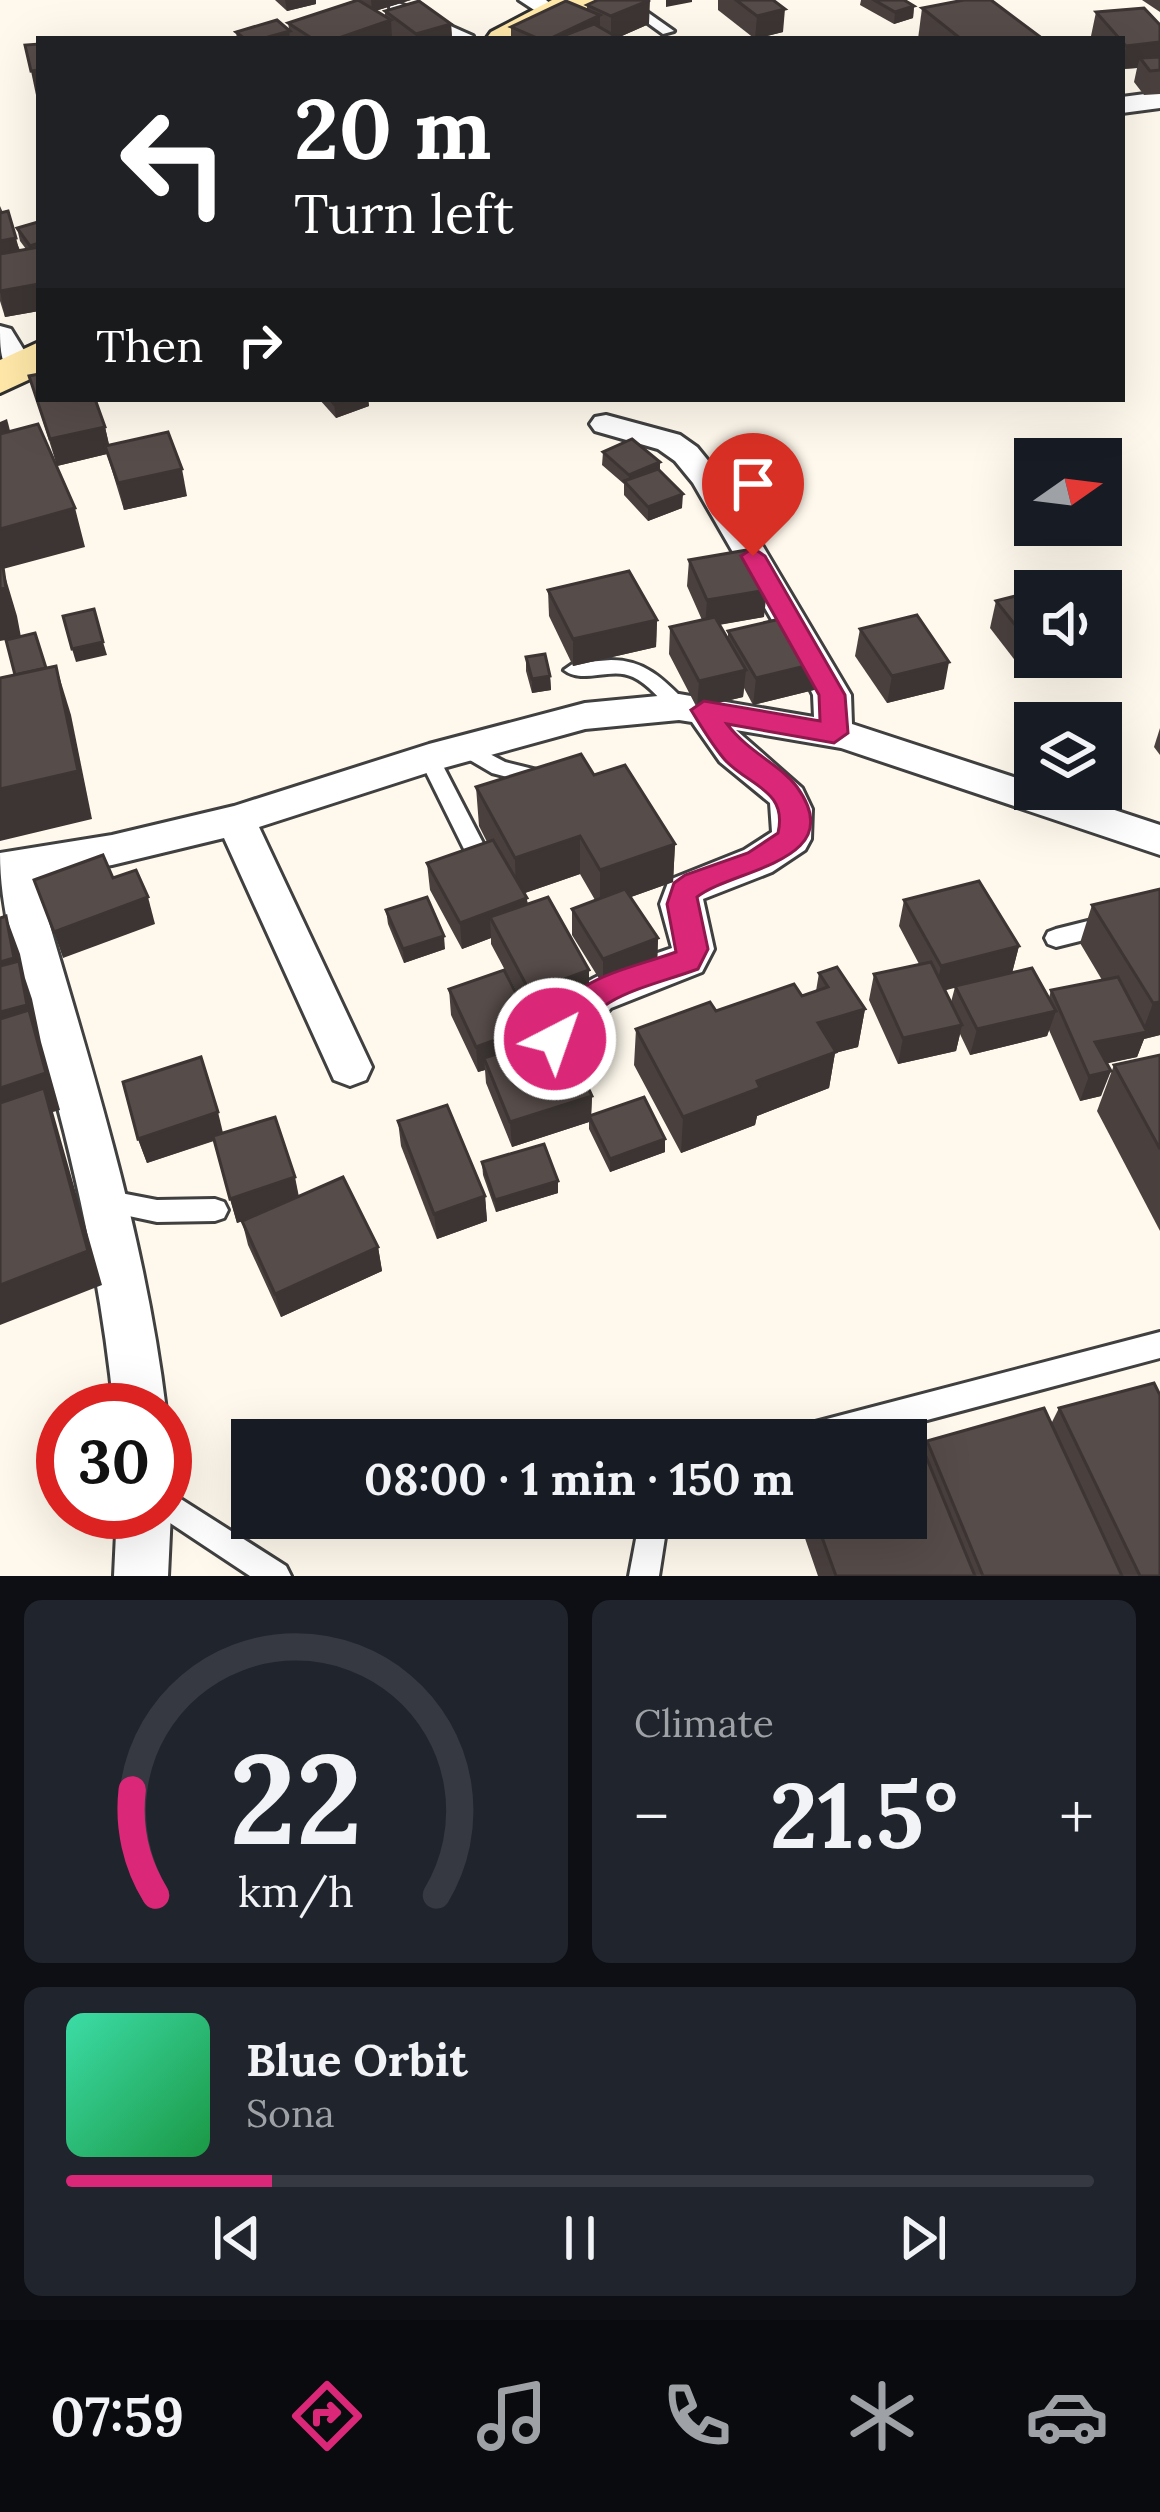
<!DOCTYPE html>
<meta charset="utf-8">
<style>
body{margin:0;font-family:Lora,serif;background:#20242c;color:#f1f3f6;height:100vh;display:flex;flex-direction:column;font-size:45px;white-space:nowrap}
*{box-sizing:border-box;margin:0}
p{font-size:39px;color:#9ea1a6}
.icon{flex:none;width:66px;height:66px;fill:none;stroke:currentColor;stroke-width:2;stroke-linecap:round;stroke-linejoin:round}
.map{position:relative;height:1576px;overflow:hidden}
.sheet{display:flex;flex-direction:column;gap:24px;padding:24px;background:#0d0f14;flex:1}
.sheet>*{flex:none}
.banner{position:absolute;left:36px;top:36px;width:1089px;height:366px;border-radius:0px;box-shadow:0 12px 48px #0002;background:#202124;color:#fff;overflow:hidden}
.needle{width:78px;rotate:76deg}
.buttons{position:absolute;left:1014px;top:438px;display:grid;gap:24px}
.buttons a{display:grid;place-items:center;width:108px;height:108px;border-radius:0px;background:#171b24;box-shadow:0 12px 48px #0002;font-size:60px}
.speed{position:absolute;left:36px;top:1383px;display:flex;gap:24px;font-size:60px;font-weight:700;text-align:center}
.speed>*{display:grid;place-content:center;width:156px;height:156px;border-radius:50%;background:#171b24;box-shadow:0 12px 48px #0002;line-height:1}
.speed .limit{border:18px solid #d22;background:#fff;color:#111}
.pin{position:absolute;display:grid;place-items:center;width:102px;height:102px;color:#fff;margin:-123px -51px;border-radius:50% 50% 50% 0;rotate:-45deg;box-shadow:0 0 12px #0007}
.pin .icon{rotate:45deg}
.me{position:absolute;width:132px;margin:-66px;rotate:41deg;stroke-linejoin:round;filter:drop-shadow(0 0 9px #0008)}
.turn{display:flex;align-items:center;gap:42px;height:252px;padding:0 60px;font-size:54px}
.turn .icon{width:156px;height:156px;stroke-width:2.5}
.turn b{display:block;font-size:84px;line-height:102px}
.then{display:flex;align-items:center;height:114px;padding:0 60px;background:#0003;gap:24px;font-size:45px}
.big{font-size:90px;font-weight:700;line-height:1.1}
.sheet .card{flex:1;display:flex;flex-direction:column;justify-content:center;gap:18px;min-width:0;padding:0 42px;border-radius:18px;background:#20242c}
.sheet .dial{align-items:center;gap:0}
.dial svg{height:312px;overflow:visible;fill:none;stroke:#363941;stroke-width:7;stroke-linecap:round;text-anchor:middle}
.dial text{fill:#f1f3f6;stroke:none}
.song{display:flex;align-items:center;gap:36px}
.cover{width:144px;height:144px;border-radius:18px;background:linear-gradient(135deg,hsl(160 70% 55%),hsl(140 70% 35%))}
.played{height:12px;border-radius:6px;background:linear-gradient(90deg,#db2777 20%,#363941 20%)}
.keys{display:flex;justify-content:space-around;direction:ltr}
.heat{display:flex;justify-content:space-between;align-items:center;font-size:66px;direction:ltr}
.sheet .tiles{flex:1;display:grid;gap:24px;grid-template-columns:1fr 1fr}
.card:last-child{grid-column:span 2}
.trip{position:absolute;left:231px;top:1419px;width:696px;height:120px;border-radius:0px;background:#171b24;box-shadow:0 12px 48px #0002;font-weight:700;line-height:120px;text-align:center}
.menu{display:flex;height:192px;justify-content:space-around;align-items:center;background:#090b0e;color:#9ea1a6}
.menu .icon{width:84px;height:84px}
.menu .selected{color:#db2777}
.menu b{font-size:54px;color:#f1f3f6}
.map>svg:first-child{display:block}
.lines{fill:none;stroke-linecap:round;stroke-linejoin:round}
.lane-casing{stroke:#404040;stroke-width:6}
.street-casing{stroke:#404040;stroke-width:6}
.secondary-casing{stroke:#2f2f2f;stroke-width:6}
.lane{fill:#fff;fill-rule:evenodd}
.street{fill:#fff;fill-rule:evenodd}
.secondary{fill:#ffe8a8;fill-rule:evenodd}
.wall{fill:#4a413f;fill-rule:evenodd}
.shaded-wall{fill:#3c3533}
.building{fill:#564c49;stroke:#3c3533;stroke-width:3}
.route{fill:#db2777;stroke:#8e194d;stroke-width:3}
</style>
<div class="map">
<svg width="1160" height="1576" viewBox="0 0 1160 1576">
<rect width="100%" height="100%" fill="#fff9ed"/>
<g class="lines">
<g class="lane-casing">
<g id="lane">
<path d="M616,0H630L674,31L663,34Z"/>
<path d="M394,1L473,36L474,39H458L390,8V2Z"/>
<path d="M611,660C645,660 663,679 686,702L689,707L686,712H672C661,700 648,684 633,677C611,666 583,685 564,670L574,663Z"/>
<path d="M465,741L505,762L549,773L552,778L542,786L492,773L458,753L455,748Z"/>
<path d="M429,751L439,758L485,847L482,853H466L463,847L419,758Z"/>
<path d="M1160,903V921L1056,947L1048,944L1045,938L1048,932L1056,929Z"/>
<path d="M105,1190L157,1200L215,1199L224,1202L228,1210L224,1218L215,1221L157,1222L96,1209L92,1201L96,1193Z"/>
<path d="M1160,1332V1358L852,1440H786L790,1430L800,1426Z"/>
<path d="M165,1489L286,1566L291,1576H250L155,1513L165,1512Z"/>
<path d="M640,1518H668L659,1576H629Z"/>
</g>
</g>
<g class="street-casing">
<g id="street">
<path d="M519,0H546L563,14L551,21Z"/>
<path d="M1160,92V108L1122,113V97Z"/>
<path d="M0,326L11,329L35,368L31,374H9C0,359 0,345 0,326Z"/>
<path d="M606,415L680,435L697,447L723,479L851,695L852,724L1035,784V789H1051L1160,825V855L841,748L736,730L802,788L812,809L811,839L805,850L772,872L703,899L714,949L702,972L611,1008L571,1052L555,1057L539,1052L533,1039C562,981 615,968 672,948L660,904L669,880L744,850L772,832L770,803L720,762L692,722L679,720L585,729L436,770L259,827L372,1067L366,1080L350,1086L334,1080L224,838L112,865L36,878C87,1054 144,1227 166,1410L165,1412L114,1410C103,1299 81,1192 52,1085C32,1009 0,931 0,853L112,835L234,806L429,744L585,703L679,694L814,717L813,695L802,672L693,483L675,461L658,449L595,431L590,424L595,417Z"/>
<path d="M165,1498L171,1512L168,1576H114L117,1512H165Z"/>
</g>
</g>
<g class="secondary-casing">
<g id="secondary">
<path d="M552,0H595L590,7L529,39H486L491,32Z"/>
<path d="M39,342V375L0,393V360Z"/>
</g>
</g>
<use href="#lane" class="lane"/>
<use href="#street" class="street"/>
<use href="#secondary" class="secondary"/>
</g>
<g class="wall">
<path d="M275,0H316V4L287,11Z"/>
<path d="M355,0H411L375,11L385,17V11L451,24L452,39H237L236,32L289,29L288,23Z"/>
<path d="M718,0H773L783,32L755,39L718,10Z"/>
<path d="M861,0H904L914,6L913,18L894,24L860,5Z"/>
<path d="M1142,0H1160V12Z"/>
<path d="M587,5L649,24L615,39H511V27L587,9Z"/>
<path d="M922,8L1043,39H918Z"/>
<path d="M1096,12L1160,25V94L1144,95L1134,82L1137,68L1122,69V39H1094L1091,36Z"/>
<path d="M0,206L20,250L26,249L20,241L17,228L39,224V311L5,317L0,301Z"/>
<path d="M29,376L105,427L109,445L187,496L124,510L107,454L57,466Z"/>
<path d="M319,399H368L369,406L336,418Z"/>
<path d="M603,452L660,462V471L682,508L648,521L624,495V484L602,465Z"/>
<path d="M689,560L764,617L719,625L728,639V631L818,689L753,705L744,688L743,697L697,708L669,654L670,627L702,620L687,586Z"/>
<path d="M548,590L657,620L656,647L573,666L549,616Z"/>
<path d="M1035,591L1017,663L990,628L996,601Z"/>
<path d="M860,629L944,689L887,703L855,656Z"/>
<path d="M526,657L550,676L551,690L532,693L526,671Z"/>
<path d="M1160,728V755L1154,747Z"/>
<path d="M594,775L675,844L673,882L631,897L658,938L657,964L603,985L572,935V909L595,900L580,874L525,893L528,904L589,970V996L530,1017L491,944V938L462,949L430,890L427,863L487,842L479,826L476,787Z"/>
<path d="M1160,889V1035L1144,1039L1137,1057L1107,1063L1101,1096L1080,1101L1049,1030L1047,1036L970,1055L960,1034L956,1051L898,1064L869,1000L874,974L919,964L899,926L904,900L1019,946L1012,973L1049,998L1051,990L1102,980L1080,943L1092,905ZM955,987L951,1002L945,990Z"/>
<path d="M386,910L445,949L404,963L388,924Z"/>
<path d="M819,973L865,1009L858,1047L835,1053L829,1088L757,1116L755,1125L681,1153L634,1065L636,1029L716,1011L802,996L816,991Z"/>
<path d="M449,989L533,1026V1042L592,1096L591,1115L665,1139V1152L610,1172L589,1129V1122L512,1147L486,1083L485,1070L478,1072L451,1015Z"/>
<path d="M1160,1055V1231L1097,1111L1114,1065Z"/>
<path d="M398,1121L485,1196L487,1221L437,1239L401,1146Z"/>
<path d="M223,1133L299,1196L378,1247L382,1271L281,1317L248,1245L242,1221L237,1223L214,1141L147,1163L138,1139Z"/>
<path d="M482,1162L558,1193L496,1212L483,1175Z"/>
<path d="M1160,1392V1576H818L798,1518H906L927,1441L1051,1424L1059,1408Z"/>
</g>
<g class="shaded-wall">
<path d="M285,0H316V4L287,11Z"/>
<path d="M371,0H411L372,12Z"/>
<path d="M650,0L649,24L615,39H607L611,38V16Z"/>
<path d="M666,0H692V2L666,7Z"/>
<path d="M914,6L913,18L894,24L895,12Z"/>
<path d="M785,9L783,32L755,39L757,16Z"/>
<path d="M600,15V38L598,39H549Z"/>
<path d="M391,20L392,39H336Z"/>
<path d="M451,24L452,39H416V34Z"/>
<path d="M289,31L290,39H261Z"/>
<path d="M1160,42V66L1140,58L1137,68L1122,69L1126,46Z"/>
<path d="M39,70V95H36L31,71Z"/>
<path d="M16,238L23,264L0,268V241Z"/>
<path d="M39,284V311L5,317L0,291Z"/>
<path d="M349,399H368L369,406L336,418L334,404Z"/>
<path d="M7,419L14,446L0,466V422Z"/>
<path d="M105,427L111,453L57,466L50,439Z"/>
<path d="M660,462L659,476L629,489V475Z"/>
<path d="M182,469L187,496L124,510L118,483Z"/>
<path d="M683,494L682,508L648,521V507Z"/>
<path d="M75,508L85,547L3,569L17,616L21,637L0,641V529Z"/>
<path d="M767,590L764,617L705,627L707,600Z"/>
<path d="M657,620L656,647L573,666V639Z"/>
<path d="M1035,633V657H1038L1017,663L1024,636Z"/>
<path d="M103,642L107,655L76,662L72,649Z"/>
<path d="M822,662L818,689L753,705L756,678Z"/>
<path d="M949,662L944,689L887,703L892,676Z"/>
<path d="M56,666L71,715L92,819L0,841V789Z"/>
<path d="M746,670L743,697L697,708L699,681Z"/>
<path d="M550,676L551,690L532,693V679Z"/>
<path d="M580,836V874L516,896L515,858Z"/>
<path d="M675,844L673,882L600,908V870Z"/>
<path d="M148,897L155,924L63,958L54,932Z"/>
<path d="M527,898L528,924L490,917L491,938L462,949L460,923Z"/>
<path d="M6,916L20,954L25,978L32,999L41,1042L60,1110L53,1112L102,1285L0,1325V962Z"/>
<path d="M444,936L445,949L404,963L403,949Z"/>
<path d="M658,938L657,964L603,985V959Z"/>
<path d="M1019,946L1012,973L935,993L941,966Z"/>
<path d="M589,970V996L530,1017V992Z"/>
<path d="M1160,1002V1035L1144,1039L1137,1057L1086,1068L1095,1042L1142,1033L1153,1003Z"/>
<path d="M865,1009L858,1047L835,1053L829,1088L757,1116L755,1125L681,1153L683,1117L757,1081L818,1023Z"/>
<path d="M1056,1011L1047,1036L970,1055L977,1029Z"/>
<path d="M962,1025L956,1051L898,1064L903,1038Z"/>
<path d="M533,1026V1052L484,1058L485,1070L478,1072L476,1047Z"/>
<path d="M1111,1071L1101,1096L1080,1101L1089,1076Z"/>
<path d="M592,1096L591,1120L589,1116V1122L512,1147L510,1122Z"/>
<path d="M218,1112L224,1137L147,1163L138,1139Z"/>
<path d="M665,1139V1152L610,1172V1159Z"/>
<path d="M295,1177L300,1202L237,1223L230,1199Z"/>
<path d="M558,1181V1193L496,1212L495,1200Z"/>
<path d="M485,1196L487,1221L437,1239L434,1214Z"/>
<path d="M378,1247L382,1271L281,1317L275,1294Z"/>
</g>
<g class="building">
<path d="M358,0L391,20L336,39H313L288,23Z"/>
<path d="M598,0H650L611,16L587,5Z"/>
<path d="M736,0H773L785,9L757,16Z"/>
<path d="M874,0H904L914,6L895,12Z"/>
<path d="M964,0H991L1043,39H961L922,8Z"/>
<path d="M419,1L451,24L416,34L385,11Z"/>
<path d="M566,1L600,15L549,39H539L511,27Z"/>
<path d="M1144,8L1160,25V42L1126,46L1096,12Z"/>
<path d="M277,20L290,31L261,39H245L236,32Z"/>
<path d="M594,24L615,36L607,39H555Z"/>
<path d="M39,44V70L31,71L25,45Z"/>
<path d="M1160,57V70L1150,71L1140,58Z"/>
<path d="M8,211L16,238L0,241V213Z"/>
<path d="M38,222L39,243L30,246L17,228Z"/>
<path d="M39,247V284L0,291V254Z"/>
<path d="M39,374V399H95L105,427L50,439L29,376Z"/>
<path d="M330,399H349L334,404Z"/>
<path d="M38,424L75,508L0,529V434Z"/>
<path d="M168,432L182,469L118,483L105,446Z"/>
<path d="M632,439L660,462L629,475L603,452Z"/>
<path d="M658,469L683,494L648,507L624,481Z"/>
<path d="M747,550L767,590L707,600L689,560Z"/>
<path d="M0,567H3L6,588L0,589Z"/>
<path d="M629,571L657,620L573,639L548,590Z"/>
<path d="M1056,586L1060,591H1035Z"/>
<path d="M1035,591V633L1024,636L996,601Z"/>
<path d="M94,609L103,642L72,649L63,616Z"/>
<path d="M917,615L949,662L892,676L860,629Z"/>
<path d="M793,616L822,662L756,678L728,631Z"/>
<path d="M715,617L746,670L699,681L670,627Z"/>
<path d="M35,633L46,668L15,675L6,640Z"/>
<path d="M545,654L550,676L532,679L526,657Z"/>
<path d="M56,666L78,771L0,789V678Z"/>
<path d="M581,754L594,775L625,765L675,844L600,870L580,836L515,858L476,787Z"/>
<path d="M493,840L527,898L460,923L427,863Z"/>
<path d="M103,855L113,878L136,870L148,897L54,932L34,880Z"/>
<path d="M979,881L1019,946L941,966L904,900Z"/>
<path d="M625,889L658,938L603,959L572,909Z"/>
<path d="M1160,889V1002L1153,1003L1092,905Z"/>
<path d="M427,897L444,936L403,949L386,910Z"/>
<path d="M548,897L589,970L530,992L490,917Z"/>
<path d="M6,916L14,958L0,962V918Z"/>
<path d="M19,961L27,1005L0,1012V966Z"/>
<path d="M931,962L962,1025L903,1038L874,974Z"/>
<path d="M837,967L865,1009L818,1023L836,1052L757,1081L760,1088L683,1117L636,1029L710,1002L716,1011L794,984L802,996L828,987L819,973Z"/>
<path d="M1032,968L1056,1011L977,1029L955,986Z"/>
<path d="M504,970L533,1026L476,1047L449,989Z"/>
<path d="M1118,977L1147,1032L1095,1042L1111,1071L1089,1076L1051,990Z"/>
<path d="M29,1010L46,1073L0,1088V1019Z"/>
<path d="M563,1033L592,1096L510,1122L484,1058Z"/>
<path d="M1160,1055V1149L1114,1065Z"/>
<path d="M201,1057L218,1112L138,1139L123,1082Z"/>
<path d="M44,1088L88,1251L0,1285V1103Z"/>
<path d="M644,1097L665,1139L610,1159L589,1116Z"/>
<path d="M447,1105L485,1196L434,1214L398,1121Z"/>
<path d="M275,1117L295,1177L230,1199L213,1136Z"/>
<path d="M544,1144L558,1181L495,1200L482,1162Z"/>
<path d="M343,1177L378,1247L275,1294L242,1221Z"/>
<path d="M1154,1383L1160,1395V1576H1140L1059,1408Z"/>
<path d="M1044,1408L1122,1576H983L927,1441Z"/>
<path d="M920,1442L975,1576H836L815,1518H906V1446Z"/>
</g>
<path class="route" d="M753,548L765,556L845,695L848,733L834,743L727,724C749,753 781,765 797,787C851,862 732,869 697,897L708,949L698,969C643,989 595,994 566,1048L555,1052L544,1048L539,1039C571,976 614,974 676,952L667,904L674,883L685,875L748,853L778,833C788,790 749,786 725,760C712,745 701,726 691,710L704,701L820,721L819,695L741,556Z"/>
</svg>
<div class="buttons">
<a><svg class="needle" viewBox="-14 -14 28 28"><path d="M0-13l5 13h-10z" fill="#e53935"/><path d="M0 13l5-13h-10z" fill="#9ea1a6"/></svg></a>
<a><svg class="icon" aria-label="sound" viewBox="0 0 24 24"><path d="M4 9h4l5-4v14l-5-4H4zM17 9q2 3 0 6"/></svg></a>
<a><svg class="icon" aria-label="layers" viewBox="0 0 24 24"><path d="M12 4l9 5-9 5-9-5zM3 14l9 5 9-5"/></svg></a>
</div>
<div class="speed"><div class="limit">30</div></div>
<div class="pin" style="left:753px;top:556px;background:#d93025"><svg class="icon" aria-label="arrive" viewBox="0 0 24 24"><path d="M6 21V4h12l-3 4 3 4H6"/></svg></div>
<svg class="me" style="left:555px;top:1039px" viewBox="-20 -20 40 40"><circle r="17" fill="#db2777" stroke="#fff" stroke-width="3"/><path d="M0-11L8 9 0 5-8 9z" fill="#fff"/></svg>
<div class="trip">08:00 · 1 min · 150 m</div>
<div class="banner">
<div class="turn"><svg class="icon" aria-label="left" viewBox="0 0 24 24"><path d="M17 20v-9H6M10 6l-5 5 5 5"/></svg><div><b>20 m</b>Turn left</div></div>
<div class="then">Then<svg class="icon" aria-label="right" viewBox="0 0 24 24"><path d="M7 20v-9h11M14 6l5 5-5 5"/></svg></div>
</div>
</div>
<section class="sheet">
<div class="tiles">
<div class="card dial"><svg viewBox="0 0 100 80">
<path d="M14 69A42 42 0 1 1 86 69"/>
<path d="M14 69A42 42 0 0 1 8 42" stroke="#db2777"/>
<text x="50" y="56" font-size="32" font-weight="700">22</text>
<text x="50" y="72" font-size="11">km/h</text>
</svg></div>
<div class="card"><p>Climate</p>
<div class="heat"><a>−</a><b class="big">21.5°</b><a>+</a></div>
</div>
<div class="card">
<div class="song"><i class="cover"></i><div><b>Blue Orbit</b><p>Sona</p></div></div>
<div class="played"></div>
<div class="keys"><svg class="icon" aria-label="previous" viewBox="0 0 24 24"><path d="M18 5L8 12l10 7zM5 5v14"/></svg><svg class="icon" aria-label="pause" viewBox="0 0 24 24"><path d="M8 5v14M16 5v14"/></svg><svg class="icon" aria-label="next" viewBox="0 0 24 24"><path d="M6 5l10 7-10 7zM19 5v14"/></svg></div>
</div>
</div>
</section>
<nav class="menu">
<b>07:59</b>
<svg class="icon selected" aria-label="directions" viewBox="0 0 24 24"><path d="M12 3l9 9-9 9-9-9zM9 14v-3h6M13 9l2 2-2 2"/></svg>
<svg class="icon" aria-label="music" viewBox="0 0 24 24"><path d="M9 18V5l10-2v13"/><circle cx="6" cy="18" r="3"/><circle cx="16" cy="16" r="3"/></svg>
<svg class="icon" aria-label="phone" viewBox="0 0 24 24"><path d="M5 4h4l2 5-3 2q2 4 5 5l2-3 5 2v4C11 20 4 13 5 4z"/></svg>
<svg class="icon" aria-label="climate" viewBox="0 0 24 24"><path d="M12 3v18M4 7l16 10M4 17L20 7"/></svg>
<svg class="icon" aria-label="car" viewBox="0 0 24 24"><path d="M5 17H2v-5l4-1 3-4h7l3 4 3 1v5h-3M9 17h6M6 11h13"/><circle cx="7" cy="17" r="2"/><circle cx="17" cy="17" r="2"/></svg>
</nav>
